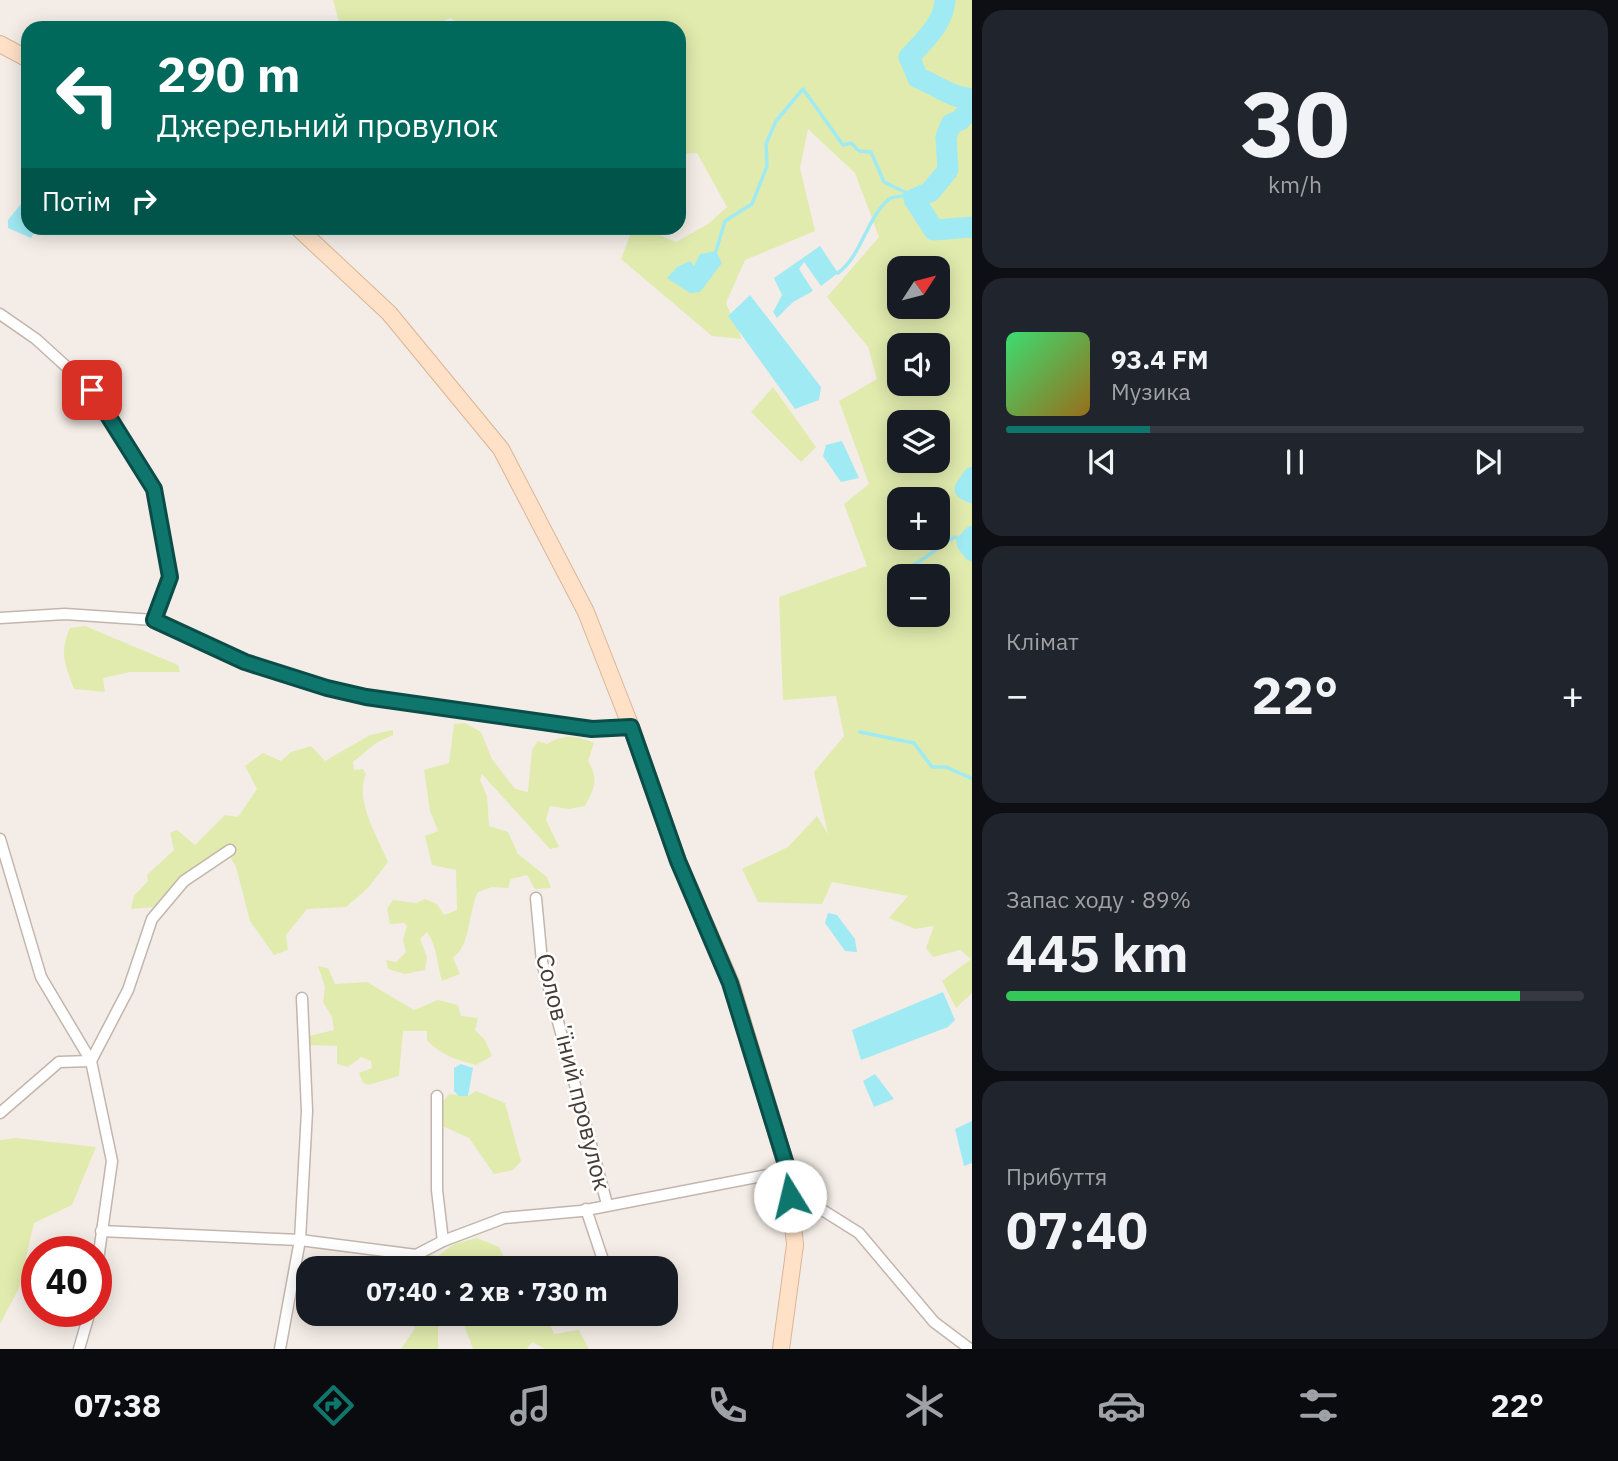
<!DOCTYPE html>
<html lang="uk">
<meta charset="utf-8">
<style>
body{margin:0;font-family:"IBM Plex Sans",sans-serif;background:#20242c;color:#f1f3f6;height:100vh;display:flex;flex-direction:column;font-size:26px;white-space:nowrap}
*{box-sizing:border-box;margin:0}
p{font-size:23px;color:#9ea1a6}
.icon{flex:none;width:38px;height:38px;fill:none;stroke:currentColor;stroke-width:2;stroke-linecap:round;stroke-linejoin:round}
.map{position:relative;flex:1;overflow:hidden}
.sheet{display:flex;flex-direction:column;gap:10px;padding:10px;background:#0d0f14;width:646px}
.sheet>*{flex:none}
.guide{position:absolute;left:21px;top:21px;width:665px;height:214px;border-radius:21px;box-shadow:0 4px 18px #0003;background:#00695c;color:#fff;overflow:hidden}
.needle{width:46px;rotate:54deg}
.buttons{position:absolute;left:887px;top:256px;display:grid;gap:14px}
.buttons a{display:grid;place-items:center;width:63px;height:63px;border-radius:14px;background:#171b24;box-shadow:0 4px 18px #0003;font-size:35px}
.speed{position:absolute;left:21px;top:1236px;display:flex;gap:14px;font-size:35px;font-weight:700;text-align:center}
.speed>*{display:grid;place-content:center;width:91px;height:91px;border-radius:50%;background:#171b24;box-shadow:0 4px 18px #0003;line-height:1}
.speed .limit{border:10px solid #d22;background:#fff;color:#111}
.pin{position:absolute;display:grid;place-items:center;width:60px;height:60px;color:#fff;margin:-30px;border-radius:14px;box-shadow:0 4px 10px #0006}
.me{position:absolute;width:77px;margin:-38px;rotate:351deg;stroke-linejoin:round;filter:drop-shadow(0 0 5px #0008)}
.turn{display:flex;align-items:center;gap:24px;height:147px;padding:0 21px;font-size:32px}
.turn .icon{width:91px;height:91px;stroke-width:2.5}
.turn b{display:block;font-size:49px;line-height:60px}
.then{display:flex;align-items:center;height:66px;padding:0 21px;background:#0003;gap:14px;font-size:26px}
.big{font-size:52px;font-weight:700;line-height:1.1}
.sheet .card{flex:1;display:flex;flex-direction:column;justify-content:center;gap:10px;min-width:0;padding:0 24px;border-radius:21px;background:#20242c}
.sheet .dial{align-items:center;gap:0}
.dial b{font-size:91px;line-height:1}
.song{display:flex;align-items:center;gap:21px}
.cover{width:84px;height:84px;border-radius:10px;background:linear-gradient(135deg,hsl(140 70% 55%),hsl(40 70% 35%))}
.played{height:7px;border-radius:4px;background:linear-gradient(90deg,#0f766e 25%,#363941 25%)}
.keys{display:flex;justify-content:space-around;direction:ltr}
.heat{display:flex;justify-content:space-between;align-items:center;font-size:38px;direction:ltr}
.charge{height:10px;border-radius:5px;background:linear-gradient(90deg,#34c759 89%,#363941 0)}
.trip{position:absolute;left:296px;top:1256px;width:382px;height:70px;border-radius:21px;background:#171b24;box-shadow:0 4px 18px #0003;font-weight:700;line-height:70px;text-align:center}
.menu{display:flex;height:112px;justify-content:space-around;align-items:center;background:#090b0e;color:#9ea1a6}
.menu .icon{width:49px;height:49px}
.menu .on{color:#0f766e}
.menu b{font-size:32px;color:#f1f3f6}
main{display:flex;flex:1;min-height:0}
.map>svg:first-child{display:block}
.green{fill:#e1ebae;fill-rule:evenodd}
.water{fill:#a0eaf4}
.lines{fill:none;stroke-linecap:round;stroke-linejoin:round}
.stream{stroke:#a0eaf4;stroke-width:3.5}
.river{stroke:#a0eaf4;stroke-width:21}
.street-casing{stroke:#c3b5ac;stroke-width:13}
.secondary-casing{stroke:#dab597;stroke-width:18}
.street{stroke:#fff;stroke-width:10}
.secondary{stroke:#ffe1c7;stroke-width:16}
.route-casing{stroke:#0a4d48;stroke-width:18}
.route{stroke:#0f766e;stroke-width:12}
.labels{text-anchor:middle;stroke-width:5;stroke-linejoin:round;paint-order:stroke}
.street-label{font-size:24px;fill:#483c36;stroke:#fff}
</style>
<main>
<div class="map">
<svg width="973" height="1349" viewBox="0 0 973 1349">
<rect width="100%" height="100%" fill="#f4ede7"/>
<g class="green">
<path d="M333,0H972L973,992L956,1008L942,981L971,959L960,950L933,957L926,948L934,926L915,929L889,918L908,896L832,882L822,904L758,902L742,869L788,847L817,816L828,834L814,772L844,736L836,696L783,700L779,597L867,566L844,504L869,484L839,401L877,379L868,347L827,297L879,237L855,173L808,129L800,168L815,231L745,260L726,303L742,339L712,336L621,259L633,228H643L676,242L708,224L727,207L697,153L679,154V28H462L451,18L433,25L434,28H341ZM900,268H938V306H900ZM900,345H938V383H900ZM900,422H938V460H900ZM900,499H938V537H900ZM900,576H938V614H900Z"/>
<path d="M773,387L816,447L801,462L751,412Z"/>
<path d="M85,626L178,665L180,672H130L103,678L105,692L74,689C65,664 59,653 70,628Z"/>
<path d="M465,723L481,732L492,759L515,789L528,792L532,750L538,741L547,744C563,734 577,735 594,743L588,761C599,780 595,787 585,806L569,809L550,806L546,820L559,847L550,849L482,774L480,780L487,796L489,826L508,832L518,854L547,877L551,888L535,889L527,875L511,879L508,888L492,887L478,892C468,912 471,945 453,958L460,974L442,981C437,965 437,945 427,932L420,939L427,957L425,970L405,974L388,969L386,960L396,962L406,952L403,940L407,926L404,923L390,924L387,909L393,900L416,903L425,899L437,904L444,915L457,910L456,870L432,865L425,836L438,831L430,811L424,770L449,763L454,724Z"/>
<path d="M393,730V735L376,743L353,762L354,770L363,769L366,774C354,799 378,838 388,862L368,888L346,907L307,909L286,935L288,950L274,955L250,921L236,867L228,853L210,857L155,907L131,909L134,896L148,881L147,875L174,850L170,833L177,830L195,845L225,815L238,817L257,789L245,766L263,753L281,761L291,752L311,746L325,761L370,735Z"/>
<path d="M318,966L328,968L335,984L367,982L414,1010L438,1000L458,1005L461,1016L478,1018L475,1030L485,1040L492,1056L476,1065C457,1060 440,1055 427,1040V1031H403L399,1076L368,1085L363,1083L359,1073L372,1068L371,1061L361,1057L348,1067L337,1064V1046L309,1045V1036L334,1030L332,1017L323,1002L325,987Z"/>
<path d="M476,1091L505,1103L521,1161L513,1170L494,1174L469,1138L438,1124L443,1102L449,1094L468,1096Z"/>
<path d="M16,1138L96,1147L72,1205L34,1223L19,1288L0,1324V1140Z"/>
<path d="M477,1238L499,1247L510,1269H378V1259L418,1260L430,1254L438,1256L454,1244Z"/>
<path d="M387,1314H445L438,1328V1349H401L415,1328L411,1322Z"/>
<path d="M460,1314H542L548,1319L554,1334L579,1330L589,1349H545L532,1342L527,1349H473Z"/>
</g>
<g class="water">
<path d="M21,204L28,211V228H37L31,238L8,228V220Z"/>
<path d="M820,246L838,273L821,286L804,262L799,269L813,291L793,302L777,318L773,312L782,295L774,278Z"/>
<path d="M716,251L722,263L700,292L690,293L667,278L677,267L690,261L694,266L700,254Z"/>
<path d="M750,295L821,387L819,400L795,409L728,316Z"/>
<path d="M842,441L859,478L841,482L823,456L826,445Z"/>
<path d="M828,913L837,915L855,939L857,952L845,951L825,923Z"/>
<path d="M943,992L955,1020L948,1027L861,1060L852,1030Z"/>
<path d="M461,1064L473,1068L468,1096H459L454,1091V1068Z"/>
<path d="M875,1074L894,1099L874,1107L863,1081Z"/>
<path d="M972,1121V1163L964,1166L955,1129Z"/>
</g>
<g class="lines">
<g class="stream">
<path d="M716,251L725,221L752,204L767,166L766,144L776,121L803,89L843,145L851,143L859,151L871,152L884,182L911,195"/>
<path d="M838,273C862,255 866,219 889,199C893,196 905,196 911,195L914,199"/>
<path d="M906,568C925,562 937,546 955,537L967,543"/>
<path d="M860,732L914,743L932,767H946L973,779"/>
</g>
<g class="river">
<path d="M945,0C944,23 924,41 909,57L918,78C935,84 950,97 967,98L973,105"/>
<path d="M973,106L960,120L951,124L946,137L948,170L930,192L914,199L934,230L973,227"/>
<path d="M973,477L965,489L973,493"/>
<path d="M973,536L967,543L973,551"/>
</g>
<g class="street-casing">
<g id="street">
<path d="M0,314L36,339L92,390L154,489L170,577L154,620"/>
<path d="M0,618L65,614L154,620L245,662L308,684L366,697L592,729L631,727"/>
<path d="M0,839L41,977L91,1061L112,1161L96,1274"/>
<path d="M536,898L542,962L607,1204"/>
<path d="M91,1061L128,990L152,919L184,881L230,850"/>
<path d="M437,1096V1190L443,1241"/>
<path d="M0,1113L59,1062L91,1061"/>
<path d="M586,1209L606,1269"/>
<path d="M101,1231L300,1240L416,1255L443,1241L504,1218L581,1211L788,1171L808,1201L859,1233L934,1322L970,1349"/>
<path d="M79,1349L90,1311"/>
<path d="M280,1349L300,1240L307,1111L302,998"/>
</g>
</g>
<g class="secondary-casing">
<g id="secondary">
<path d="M0,44L28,59"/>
<path d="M298,228L389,313L501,449L586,612L631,727L678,861L731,983L788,1171L795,1245L781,1349"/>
</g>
</g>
<use href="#street" class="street"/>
<use href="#secondary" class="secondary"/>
</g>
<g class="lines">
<g class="route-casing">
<path id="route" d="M92,390L154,489L170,577L154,620L245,662L327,688L366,697L592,729L631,727L678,861L730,983L788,1171L790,1196"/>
</g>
<use href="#route" class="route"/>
</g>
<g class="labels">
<g class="street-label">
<text transform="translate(573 1072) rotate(76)" y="8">Соловʼїний провулок</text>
</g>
</g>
</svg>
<div class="buttons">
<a><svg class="needle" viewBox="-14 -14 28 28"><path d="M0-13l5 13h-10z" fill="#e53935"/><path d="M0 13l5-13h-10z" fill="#9ea1a6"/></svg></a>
<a><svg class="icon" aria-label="sound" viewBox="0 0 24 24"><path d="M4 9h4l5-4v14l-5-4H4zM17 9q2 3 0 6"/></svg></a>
<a><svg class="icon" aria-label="layers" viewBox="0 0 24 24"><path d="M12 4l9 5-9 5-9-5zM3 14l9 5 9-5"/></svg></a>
<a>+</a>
<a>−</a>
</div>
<div class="speed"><div class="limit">40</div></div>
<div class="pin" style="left:92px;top:390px;background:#d93025"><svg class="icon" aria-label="arrive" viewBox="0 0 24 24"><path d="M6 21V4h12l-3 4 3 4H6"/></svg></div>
<svg class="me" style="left:790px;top:1196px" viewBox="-20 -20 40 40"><circle r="19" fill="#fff"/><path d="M0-13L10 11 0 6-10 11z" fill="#0f766e"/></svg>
<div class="trip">07:40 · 2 хв · 730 m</div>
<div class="guide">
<div class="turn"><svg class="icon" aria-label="left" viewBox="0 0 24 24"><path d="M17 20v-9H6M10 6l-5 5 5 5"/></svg><div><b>290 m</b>Джерельний провулок</div></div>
<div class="then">Потім<svg class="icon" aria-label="right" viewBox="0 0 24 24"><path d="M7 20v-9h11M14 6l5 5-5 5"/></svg></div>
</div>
</div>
<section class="sheet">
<div class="card dial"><b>30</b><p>km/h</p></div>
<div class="card">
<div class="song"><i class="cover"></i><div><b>93.4 FM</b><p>Музика</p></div></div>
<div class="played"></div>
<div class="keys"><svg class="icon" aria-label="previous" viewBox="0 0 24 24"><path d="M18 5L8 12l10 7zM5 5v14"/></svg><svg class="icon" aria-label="pause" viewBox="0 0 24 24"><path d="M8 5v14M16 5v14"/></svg><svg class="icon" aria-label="next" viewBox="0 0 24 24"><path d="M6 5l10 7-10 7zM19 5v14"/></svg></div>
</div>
<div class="card"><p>Клімат</p>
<div class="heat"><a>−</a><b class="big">22°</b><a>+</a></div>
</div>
<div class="card"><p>Запас ходу · 89%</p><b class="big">445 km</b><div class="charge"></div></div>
<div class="card"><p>Прибуття</p><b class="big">07:40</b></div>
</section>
</main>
<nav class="menu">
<b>07:38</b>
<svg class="icon on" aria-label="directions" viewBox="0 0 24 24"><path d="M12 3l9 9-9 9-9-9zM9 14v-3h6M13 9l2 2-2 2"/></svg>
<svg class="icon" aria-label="music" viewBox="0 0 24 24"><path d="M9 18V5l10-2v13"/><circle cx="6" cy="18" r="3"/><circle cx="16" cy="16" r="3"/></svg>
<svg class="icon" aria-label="phone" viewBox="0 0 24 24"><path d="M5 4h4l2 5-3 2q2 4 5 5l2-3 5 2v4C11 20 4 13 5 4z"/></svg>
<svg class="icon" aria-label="climate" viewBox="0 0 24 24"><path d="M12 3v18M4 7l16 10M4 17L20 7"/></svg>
<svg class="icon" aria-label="car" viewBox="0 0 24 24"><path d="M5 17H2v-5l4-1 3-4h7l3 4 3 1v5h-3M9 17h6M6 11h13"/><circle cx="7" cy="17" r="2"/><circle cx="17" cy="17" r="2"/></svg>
<svg class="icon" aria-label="filters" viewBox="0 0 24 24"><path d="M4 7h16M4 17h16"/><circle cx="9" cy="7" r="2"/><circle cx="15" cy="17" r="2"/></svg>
<b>22°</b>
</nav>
